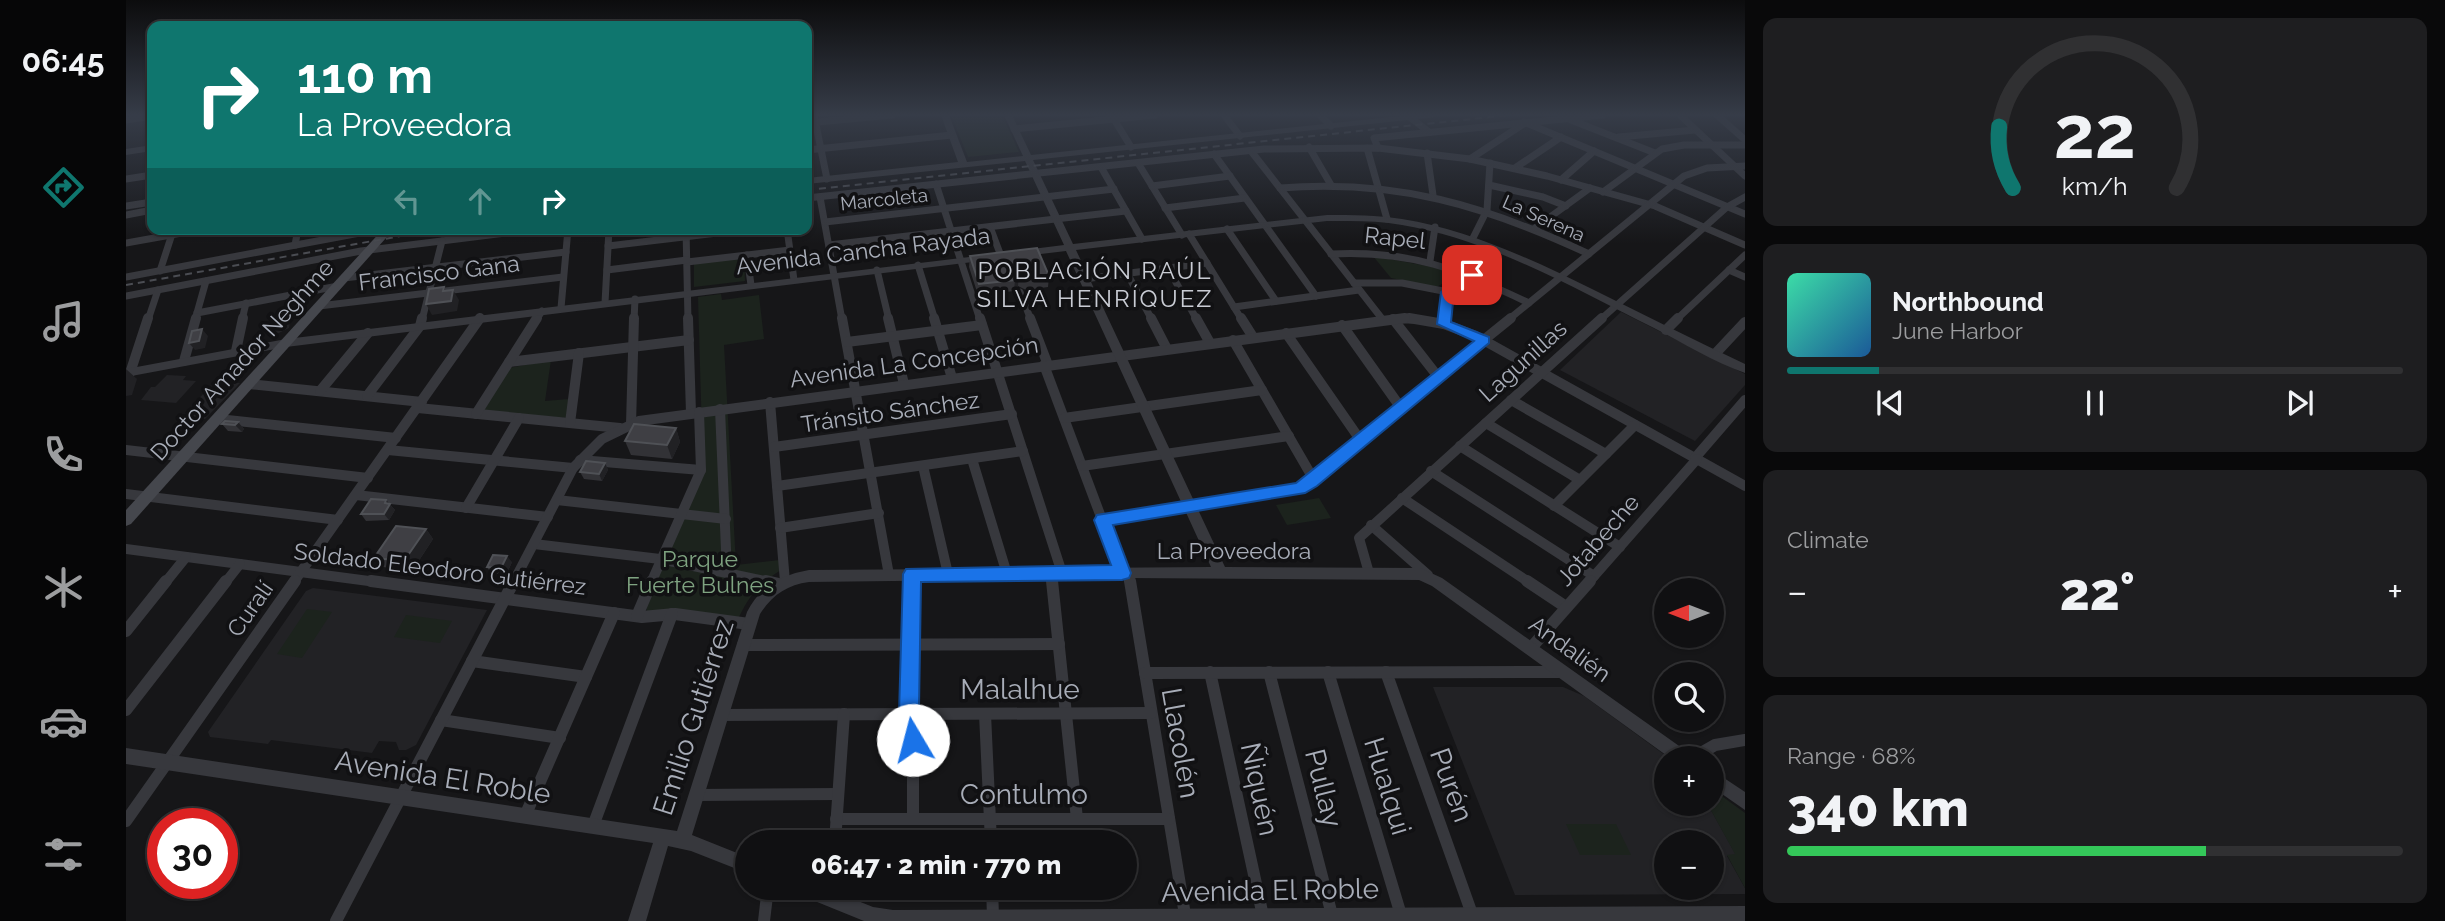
<!DOCTYPE html>
<meta charset="utf-8">
<style>
body{margin:0;font-family:Raleway,sans-serif;background:#1e1e20;color:#f1f3f6;height:100vh;display:flex;flex-direction:column;font-size:26px;white-space:nowrap}
*{box-sizing:border-box;margin:0}
p{font-size:23px;color:#9c9d9f}
.icon{flex:none;width:38px;height:38px;fill:none;stroke:currentColor;stroke-width:2;stroke-linecap:round;stroke-linejoin:round}
.map{position:relative;flex:1;overflow:hidden}
.details{display:flex;flex-direction:column;gap:18px;padding:18px;background:#09090a;width:700px}
.details>*{flex:none}
.hud{position:absolute;left:21px;top:21px;width:665px;height:214px;border-radius:14px;box-shadow:0 2px 5px #0004,0 0 0 2px #303032;background:#0f766e;color:#fff;overflow:hidden}
.needle{width:46px;rotate:270deg}
.controls{position:absolute;left:1528px;top:578px;display:grid;gap:14px}
.controls a{display:grid;place-items:center;width:70px;height:70px;border-radius:50%;background:#101012;box-shadow:0 2px 5px #0004,0 0 0 2px #303032;font-size:35px}
.speed{position:absolute;left:21px;top:808px;display:flex;gap:14px;font-size:35px;font-weight:700;text-align:center}
.speed>*{display:grid;place-content:center;width:91px;height:91px;border-radius:50%;background:#101012;box-shadow:0 2px 5px #0004,0 0 0 2px #303032;line-height:1}
.speed .limit{border:10px solid #d22;background:#fff;color:#111}
.pin{position:absolute;display:grid;place-items:center;width:60px;height:60px;color:#fff;margin:-30px;border-radius:14px;box-shadow:0 4px 10px #0006}
.me{position:absolute;width:77px;margin:-38px;rotate:352deg;stroke-linejoin:round;filter:drop-shadow(0 0 5px #0008)}
.turn{display:flex;align-items:center;gap:24px;height:147px;padding:0 35px;font-size:32px}
.turn .icon{width:91px;height:91px;stroke-width:2.5}
.turn b{display:block;font-size:49px;line-height:60px}
.lanes{display:flex;align-items:center;height:66px;padding:0 35px;background:#0003;justify-content:center;gap:35px;direction:ltr}
.lanes .off{opacity:.35}
.big{font-size:52px;font-weight:800;line-height:1.1}
.details .widget{flex:1;display:flex;flex-direction:column;justify-content:center;gap:10px;min-width:0;padding:0 24px;border-radius:14px;background:#1e1e20}
.details .dial{align-items:center;gap:0}
.dial svg{height:182px;overflow:visible;fill:none;stroke:#303032;stroke-width:7;stroke-linecap:round;text-anchor:middle}
.dial text{fill:#f1f3f6;stroke:none}
.song{display:flex;align-items:center;gap:21px}
.cover{width:84px;height:84px;border-radius:10px;background:linear-gradient(135deg,hsl(160 70% 55%),hsl(210 70% 35%))}
.played{height:7px;border-radius:4px;background:linear-gradient(90deg,#0f766e 15%,#303032 15%)}
.keys{display:flex;justify-content:space-around;direction:ltr}
.heat{display:flex;justify-content:space-between;align-items:center;font-size:38px;direction:ltr}
.charge{height:10px;border-radius:5px;background:linear-gradient(90deg,#34c759 68%,#303032 0)}
.trip{position:absolute;left:609px;top:830px;width:402px;height:70px;border-radius:35px;background:#101012;box-shadow:0 2px 5px #0004,0 0 0 2px #303032;font-weight:800;line-height:70px;text-align:center}
main{display:flex;flex:1;min-height:0}
.tabs{display:flex;flex-direction:column;width:126px;justify-content:space-around;align-items:center;background:#060607;color:#9c9d9f}
.tabs .icon{width:49px;height:49px}
.tabs .selected{color:#0f766e}
.tabs b{font-size:32px;color:#f1f3f6}
.map>svg:first-child{display:block}
.built{fill:#222225;fill-rule:evenodd}
.green{fill:#1c231d}
.lines{fill:none;stroke-linecap:round;stroke-linejoin:round}
.minor-far2{stroke:#37383d;stroke-width:7}
.minor-far1{stroke:#37383d;stroke-width:10}
.minor{stroke:#37383d;stroke-width:12}
.tertiary{fill:#37383d;fill-rule:evenodd}
.secondary{fill:#45474d;fill-rule:evenodd}
.rail{stroke:#4a4c52;stroke-width:2;stroke-dasharray:7 5;stroke-linecap:butt}
.wall{fill:#323236}
.shaded-wall{fill:#212124}
.building{fill:#3f3f44;stroke:#4f5156;stroke-width:2}
.route{fill:#1a73e8;stroke:#114b97;stroke-width:2}
.labels{text-anchor:middle;stroke-width:7;stroke-linejoin:round;paint-order:stroke}
.far-street-label{font-size:19px;fill:#a8adb8;stroke:#111113}
.street-label{font-size:23px;fill:#a8adb8;stroke:#111113}
.park-label{font-size:23px;fill:#7fa381;stroke:#111113}
.neighbourhood-label{font-size:24px;letter-spacing:2px;fill:#c9ccd4;stroke:#111113}
.near-street-label{font-size:28px;fill:#a8adb8;stroke:#111113}
</style>
<main>
<nav class="tabs">
<b>06:45</b>
<svg class="icon selected" aria-label="directions" viewBox="0 0 24 24"><path d="M12 3l9 9-9 9-9-9zM9 14v-3h6M13 9l2 2-2 2"/></svg>
<svg class="icon" aria-label="music" viewBox="0 0 24 24"><path d="M9 18V5l10-2v13"/><circle cx="6" cy="18" r="3"/><circle cx="16" cy="16" r="3"/></svg>
<svg class="icon" aria-label="phone" viewBox="0 0 24 24"><path d="M5 4h4l2 5-3 2q2 4 5 5l2-3 5 2v4C11 20 4 13 5 4z"/></svg>
<svg class="icon" aria-label="climate" viewBox="0 0 24 24"><path d="M12 3v18M4 7l16 10M4 17L20 7"/></svg>
<svg class="icon" aria-label="car" viewBox="0 0 24 24"><path d="M5 17H2v-5l4-1 3-4h7l3 4 3 1v5h-3M9 17h6M6 11h13"/><circle cx="7" cy="17" r="2"/><circle cx="17" cy="17" r="2"/></svg>
<svg class="icon" aria-label="filters" viewBox="0 0 24 24"><path d="M4 7h16M4 17h16"/><circle cx="9" cy="7" r="2"/><circle cx="15" cy="17" r="2"/></svg>
</nav>
<div class="map">
<svg width="1619" height="921" viewBox="0 0 1619 921">
<rect width="100%" height="100%" fill="#161618"/>
<g class="built">
<path d="M1495,312L1619,374V385L1569,441L1434,370Z"/>
<path d="M41,375L60,376L57,380L70,381L50,403L15,400L25,387H29Z"/>
<path d="M89,381L114,383L79,419L56,417Z"/>
<path d="M187,588L361,610L290,745L280,750H273L270,742L253,741L246,753L145,740L142,744L84,737L82,732L180,591Z"/>
<path d="M1307,687H1437L1458,696L1543,758H1540V803H1581L1610,855L1601,856L1619,888V894L1389,895ZM1540,842H1586V887H1540Z"/>
</g>
<g class="green">
<path d="M825,115H876L893,152L842,157Z"/>
<path d="M1247,256L1334,272L1311,287L1265,278Z"/>
<path d="M618,257L619,281L568,287V263Z"/>
<path d="M595,294L596,300L633,295L638,339L598,345L610,565L654,560L655,570C634,583 624,594 613,617L521,612L520,606L577,469L572,297Z"/>
<path d="M425,360L419,401L443,399L441,418L355,411L383,368Z"/>
<path d="M1193,498L1205,518L1161,525L1150,505Z"/>
<path d="M181,609L206,612L176,658L151,654Z"/>
<path d="M280,615L326,621L314,643L268,637Z"/>
<path d="M1586,789L1619,813V888L1601,855L1609,854L1581,803H1586Z"/>
<path d="M1440,824H1490L1505,855H1454Z"/>
</g>
<g class="lines">
<g class="minor-far2">
<path d="M688,115L701,179"/>
<path d="M1098,115L1114,136"/>
<path d="M1194,115L1205,126"/>
<path d="M1554,115L1619,176"/>
<path d="M1591,115L1619,140"/>
<path d="M986,116L1005,147"/>
<path d="M1285,118L1303,132"/>
<path d="M0,120L26,116"/>
<path d="M1445,120L1529,153"/>
<path d="M1398,122L1619,214"/>
<path d="M681,123L766,115"/>
<path d="M888,129L1029,115"/>
<path d="M1493,137L1569,130"/>
<path d="M1183,147L1205,185"/>
<path d="M1241,148L1261,219"/>
<path d="M1252,148L1248,138L1477,115"/>
<path d="M681,150L826,135"/>
<path d="M1125,151L1257,320"/>
<path d="M1301,153L1307,195"/>
<path d="M1088,154L1190,296"/>
<path d="M1344,159L1399,123"/>
<path d="M1012,163L1056,235"/>
<path d="M975,167L1016,239"/>
<path d="M1389,168L1435,137"/>
<path d="M0,179L26,175"/>
<path d="M1435,180L1468,151"/>
<path d="M810,184L854,320"/>
<path d="M1363,185L1417,197L1440,206"/>
<path d="M1026,186L1104,176"/>
<path d="M1154,188C1271,179 1358,205 1463,254"/>
<path d="M1477,192L1536,149L1558,145H1619"/>
<path d="M694,197L716,320"/>
<path d="M681,198L1138,149L1252,148L1344,159L1421,176L1529,206L1619,245"/>
<path d="M0,206L26,202"/>
<path d="M1039,208L1119,198"/>
<path d="M0,215L26,210"/>
<path d="M699,222L988,189"/>
<path d="M864,227L875,256"/>
<path d="M1409,228L1464,188"/>
<path d="M560,229L562,320"/>
<path d="M661,229L668,280"/>
<path d="M1101,229L1150,301"/>
<path d="M1063,234L1116,320"/>
<path d="M1347,238L1361,210L1364,163"/>
<path d="M0,243L78,229"/>
<path d="M169,245L172,229"/>
<path d="M703,245L1000,211"/>
<path d="M482,246L625,229"/>
<path d="M1205,254C1285,250 1332,269 1403,303"/>
<path d="M621,255L625,285"/>
<path d="M1304,261L1309,227"/>
<path d="M561,262L664,250"/>
<path d="M792,265L809,320"/>
<path d="M1042,268L1071,320"/>
<path d="M481,270L561,260"/>
<path d="M751,270L763,320"/>
<path d="M1603,270L1619,277"/>
<path d="M34,271L47,231"/>
<path d="M1001,273L1026,320"/>
<path d="M0,277L255,229"/>
<path d="M218,278L440,252"/>
<path d="M958,279L1081,263"/>
<path d="M1228,283H1276L1322,292"/>
<path d="M894,292L905,320"/>
<path d="M0,296L235,251L413,229"/>
<path d="M479,303L483,229"/>
<path d="M193,306L437,277"/>
<path d="M1108,307L1233,290"/>
<path d="M435,308L442,229"/>
<path d="M71,313L212,286"/>
<path d="M22,320L32,290"/>
<path d="M69,320L80,281"/>
<path d="M116,320L120,303"/>
<path d="M296,320L316,241"/>
<path d="M410,320L416,311"/>
<path d="M508,320L509,299"/>
<path d="M1265,320H1294"/>
<path d="M1318,320L1322,292L1346,275"/>
<path d="M1382,320L1558,176L1581,168L1619,166"/>
<path d="M1474,320L1601,207L1619,197"/>
<path d="M1550,320L1619,255"/>
</g>
<g class="minor-far1">
<path d="M562,318L565,413"/>
<path d="M716,318L763,575"/>
<path d="M762,318L778,384"/>
<path d="M808,318L826,378"/>
<path d="M854,318L936,573"/>
<path d="M904,318L922,365"/>
<path d="M1025,318L1041,349"/>
<path d="M1070,318L1084,343"/>
<path d="M1115,318L1127,337"/>
<path d="M1283,318L1318,324L1350,336L1619,486"/>
<path d="M1267,319L1313,378"/>
<path d="M1318,324L1319,318"/>
<path d="M1216,325L1275,408"/>
<path d="M1540,330L1552,318"/>
<path d="M1160,333L1235,441"/>
<path d="M1107,340L1188,480"/>
<path d="M721,342L856,325"/>
<path d="M110,351L117,318"/>
<path d="M1589,354L1619,322"/>
<path d="M58,361L70,318"/>
<path d="M383,362L563,340"/>
<path d="M918,365L996,573"/>
<path d="M4,373L22,318"/>
<path d="M123,384L296,402"/>
<path d="M194,391L242,333"/>
<path d="M241,396L294,326L296,318"/>
<path d="M1385,400L1480,454"/>
<path d="M644,402L659,582"/>
<path d="M292,408L494,428"/>
<path d="M594,409L601,573"/>
<path d="M350,414L411,318"/>
<path d="M938,418L1136,390"/>
<path d="M92,419L270,438"/>
<path d="M444,423L453,353"/>
<path d="M1360,423L1454,480"/>
<path d="M505,424L508,318"/>
<path d="M1334,446L1494,547"/>
<path d="M648,447L886,414"/>
<path d="M0,450L242,478"/>
<path d="M262,450L447,468"/>
<path d="M1569,458L1619,400"/>
<path d="M846,459L881,574"/>
<path d="M454,460L575,470"/>
<path d="M797,466L822,574"/>
<path d="M956,466L1163,436"/>
<path d="M1305,471L1468,576"/>
<path d="M651,486L897,451"/>
<path d="M0,494L212,520"/>
<path d="M230,495L422,517"/>
<path d="M1276,498L1404,583"/>
<path d="M431,500L600,519"/>
<path d="M1428,506L1509,425"/>
<path d="M340,508L393,418"/>
<path d="M977,520L1173,489L1385,318"/>
<path d="M1245,525L1302,575"/>
<path d="M654,528L753,513"/>
<path d="M408,544L534,559L648,583"/>
<path d="M0,549L258,583"/>
<path d="M1002,572L1004,583"/>
<path d="M925,573L926,583"/>
<path d="M1243,573L1233,538L1476,318"/>
<path d="M39,583L60,557"/>
<path d="M99,583L114,564"/>
<path d="M167,583L354,318"/>
<path d="M387,583L447,468L476,439L513,421L1279,318"/>
<path d="M525,583L575,470L573,412"/>
<path d="M786,583V574"/>
<path d="M1462,583L1571,459"/>
</g>
<g class="minor">
<path d="M245,581L516,617L549,614L623,624"/>
<path d="M640,581L653,584"/>
<path d="M926,581L951,819"/>
<path d="M1004,581L1060,921"/>
<path d="M1401,581L1440,607"/>
<path d="M511,616L526,581"/>
<path d="M0,631L40,581"/>
<path d="M617,645L933,644"/>
<path d="M1404,649L1464,581"/>
<path d="M346,661L460,677"/>
<path d="M1084,672L1137,916"/>
<path d="M1143,672L1206,915"/>
<path d="M1202,672L1275,915"/>
<path d="M1260,672L1346,914"/>
<path d="M1019,673L1435,672"/>
<path d="M0,710L100,581"/>
<path d="M783,714L786,581"/>
<path d="M787,714V819"/>
<path d="M859,714L865,842"/>
<path d="M595,715L1025,713"/>
<path d="M315,720L434,738"/>
<path d="M1575,758V753L1589,745L1619,740"/>
<path d="M570,795L712,794"/>
<path d="M399,816L488,613"/>
<path d="M710,819H1043"/>
<path d="M0,821L169,581"/>
<path d="M467,826L546,614"/>
<path d="M709,842L718,714"/>
<path d="M866,887L867,917"/>
<path d="M210,921L388,581"/>
<path d="M638,921L642,887"/>
</g>
<g class="tertiary">
<path d="M815,115H823L841,162L897,156L878,115H886L905,155L1284,115H1313L1309,117L907,160L947,244L1201,215C1226,215 1251,215 1276,219C1343,230 1405,259 1466,289C1517,314 1568,340 1619,364V373C1588,362 1557,343 1528,328C1447,288 1366,240 1276,225C1251,220 1226,221 1201,221L950,250L1099,567L1294,568L1316,578L1563,753L1565,758H1544L1306,586L1293,580L1002,578L683,582C661,585 646,595 634,614L566,835L621,857V873L565,851L542,846L520,921H502L527,843L0,764V748L551,831L621,612C634,586 655,575 683,570L1085,567L940,251L898,256L893,253L898,250L938,245L899,161L681,184V178L832,162Z"/>
<path d="M26,145V151L0,155V149Z"/>
<path d="M860,255L863,256V260L160,347L0,377V369L160,339Z"/>
<path d="M1586,770L1619,792V810L1586,787Z"/>
<path d="M666,887H697L747,907L767,910L1619,906V921H738L669,893Z"/>
</g>
<path class="secondary" d="M257,229H268L5,524L0,526V510Z"/>
<g class="rail">
<path d="M681,190L1383,115"/>
<path d="M0,285L314,229"/>
</g>
</g>
<g class="wall">
<path d="M844,256L923,276L922,287L900,290L892,286L888,291L852,295L843,267Z"/>
<path d="M112,422L118,429L116,432L102,431L96,424Z"/>
<path d="M550,428L554,442L546,459L505,455L499,441Z"/>
<path d="M479,463L482,470L476,481L458,479L454,472Z"/>
<path d="M260,500L269,510L263,520L240,521L235,514Z"/>
<path d="M300,529L307,539L286,571L257,567L248,558Z"/>
<path d="M386,562L380,575L365,573L361,567Z"/>
</g>
<g class="shaded-wall">
<path d="M893,275L892,286L888,291L889,280Z"/>
<path d="M318,287L323,298L327,290L333,300L331,311L306,315L300,304L317,291Z"/>
<path d="M158,315L164,322L163,328L151,334L145,327Z"/>
<path d="M76,329L82,336L79,348L69,350L63,343Z"/>
<path d="M0,369L11,379L6,395L0,396Z"/>
<path d="M112,422L118,429L116,432L109,425Z"/>
<path d="M550,428L554,442L546,459L541,445Z"/>
<path d="M479,463L482,470L476,481L473,474Z"/>
<path d="M260,500L269,510L263,520L258,514L259,503Z"/>
<path d="M300,529L307,539L286,571L278,561Z"/>
<path d="M381,556L386,562L380,575L375,568Z"/>
</g>
<g class="building">
<path d="M911,248L923,276L901,278L893,275L889,280L853,284L844,256Z"/>
<path d="M318,287L317,291L327,290L325,301L300,304L303,289Z"/>
<path d="M158,315L157,321L145,327L147,318Z"/>
<path d="M76,329L73,341L63,343L66,331Z"/>
<path d="M99,421L112,422L109,425L96,424Z"/>
<path d="M508,424L550,428L541,445L499,441Z"/>
<path d="M460,461L479,463L473,474L454,472Z"/>
<path d="M245,499L260,500L259,503L264,504L258,514H235Z"/>
<path d="M270,526L300,529L278,561L248,558Z"/>
<path d="M367,555L381,556L375,568L361,567Z"/>
</g>
<linearGradient id="sky" x2="0" y2="1"><stop stop-color="#0c0c0d"/><stop offset="0.47" stop-color="#363c48"/><stop offset="1" stop-color="#363c48" stop-opacity="0"/></linearGradient>
<rect width="1619" height="244" fill="url(#sky)"/>
<path class="route" d="M1346,271L1352,275L1350,278L1328,293L1325,322L1363,337V343L1191,486L1179,493L987,525L1005,573L1003,578L996,580L795,582L793,707C800,717 799,736 794,747L787,750L780,747C775,736 778,725 773,714L777,574L780,569L985,565L968,520L971,515L1170,483L1348,341L1311,324L1315,292Z"/>
<g class="labels">
<g class="far-street-label">
<text transform="translate(758 199) rotate(-6)" y="7">Marcoleta</text>
<text transform="translate(1418 218) rotate(24)" y="7">La Serena</text>
</g>
<g class="street-label">
<text transform="translate(1269 238) rotate(6)" y="8">Rapel</text>
<text transform="translate(737 251) rotate(-7)" y="8">Avenida Cancha Rayada</text>
<text transform="translate(313 273) rotate(-7)" y="8">Francisco Gana</text>
<text transform="translate(116 360) rotate(-48)" y="8">Doctor Amador Neghme</text>
<text transform="translate(1397 361) rotate(-42)" y="8">Lagunillas</text>
<text transform="translate(788 362) rotate(-8)" y="8">Avenida La Concepción</text>
<text transform="translate(764 412) rotate(-8)" y="8">Tránsito Sánchez</text>
<text transform="translate(1472 540) rotate(-49)" y="8">Jotabeche</text>
<text x="1108" y="559">La Proveedora</text>
<text transform="translate(314 569) rotate(7)" y="8">Soldado Eleodoro Gutiérrez</text>
<text transform="translate(124 609) rotate(-55)" y="8">Curalí</text>
<text transform="translate(1444 649) rotate(36)" y="8">Andalién</text>
</g>
<g class="park-label">
<text x="574" y="567">Parque<tspan x="574" dy="26">Fuerte Bulnes</tspan></text>
</g>
<g class="neighbourhood-label">
<text x="969" y="279">POBLACIÓN RAÚL<tspan x="969" dy="28">SILVA HENRÍQUEZ</tspan></text>
</g>
<g class="near-street-label">
<text x="894" y="699">Malalhue</text>
<text transform="translate(567 717) rotate(-72)" y="10">Emilio Gutiérrez</text>
<text transform="translate(1055 743) rotate(80)" y="10">Llacolén</text>
<text transform="translate(317 777) rotate(9)" y="10">Avenida El Roble</text>
<text transform="translate(1326 785) rotate(70)" y="10">Purén</text>
<text transform="translate(1262 786) rotate(73)" y="10">Hualqui</text>
<text transform="translate(1198 788) rotate(76)" y="10">Pullay</text>
<text transform="translate(1134 789) rotate(78)" y="10">Ñiquén</text>
<text x="898" y="804">Contulmo</text>
<text transform="translate(1144 890) rotate(-1)" y="10">Avenida El Roble</text>
</g>
</g>
</svg>
<div class="controls">
<a><svg class="needle" viewBox="-14 -14 28 28"><path d="M0-13l5 13h-10z" fill="#e53935"/><path d="M0 13l5-13h-10z" fill="#9c9d9f"/></svg></a>
<a><svg class="icon" aria-label="search" viewBox="0 0 24 24"><circle cx="10" cy="10" r="6"/><path d="M15 15l6 6"/></svg></a>
<a>+</a>
<a>−</a>
</div>
<div class="speed"><div class="limit">30</div></div>
<div class="pin" style="left:1346px;top:275px;background:#d93025"><svg class="icon" aria-label="arrive" viewBox="0 0 24 24"><path d="M6 21V4h12l-3 4 3 4H6"/></svg></div>
<svg class="me" style="left:787px;top:740px" viewBox="-20 -20 40 40"><circle r="19" fill="#fff"/><path d="M0-13L10 11 0 6-10 11z" fill="#1a73e8"/></svg>
<div class="trip">06:47 · 2 min · 770 m</div>
<div class="hud">
<div class="turn"><svg class="icon" aria-label="right" viewBox="0 0 24 24"><path d="M7 20v-9h11M14 6l5 5-5 5"/></svg><div><b>110 m</b>La Proveedora</div></div>
<div class="lanes"><svg class="icon off" aria-label="left" viewBox="0 0 24 24"><path d="M17 20v-9H6M10 6l-5 5 5 5"/></svg><svg class="icon off" aria-label="ahead" viewBox="0 0 24 24"><path d="M12 20V5M6 11l6-6 6 6"/></svg><svg class="icon" aria-label="right" viewBox="0 0 24 24"><path d="M7 20v-9h11M14 6l5 5-5 5"/></svg></div>
</div>
</div>
<section class="details">
<div class="widget dial"><svg viewBox="0 0 100 80">
<path d="M14 69A42 42 0 1 1 86 69"/>
<path d="M14 69A42 42 0 0 1 8 42" stroke="#0f766e"/>
<text x="50" y="56" font-size="32" font-weight="700">22</text>
<text x="50" y="72" font-size="11">km/h</text>
</svg></div>
<div class="widget">
<div class="song"><i class="cover"></i><div><b>Northbound</b><p>June Harbor</p></div></div>
<div class="played"></div>
<div class="keys"><svg class="icon" aria-label="previous" viewBox="0 0 24 24"><path d="M18 5L8 12l10 7zM5 5v14"/></svg><svg class="icon" aria-label="pause" viewBox="0 0 24 24"><path d="M8 5v14M16 5v14"/></svg><svg class="icon" aria-label="next" viewBox="0 0 24 24"><path d="M6 5l10 7-10 7zM19 5v14"/></svg></div>
</div>
<div class="widget"><p>Climate</p>
<div class="heat"><a>−</a><b class="big">22°</b><a>+</a></div>
</div>
<div class="widget"><p>Range · 68%</p><b class="big">340 km</b><div class="charge"></div></div>
</section>
</main>
